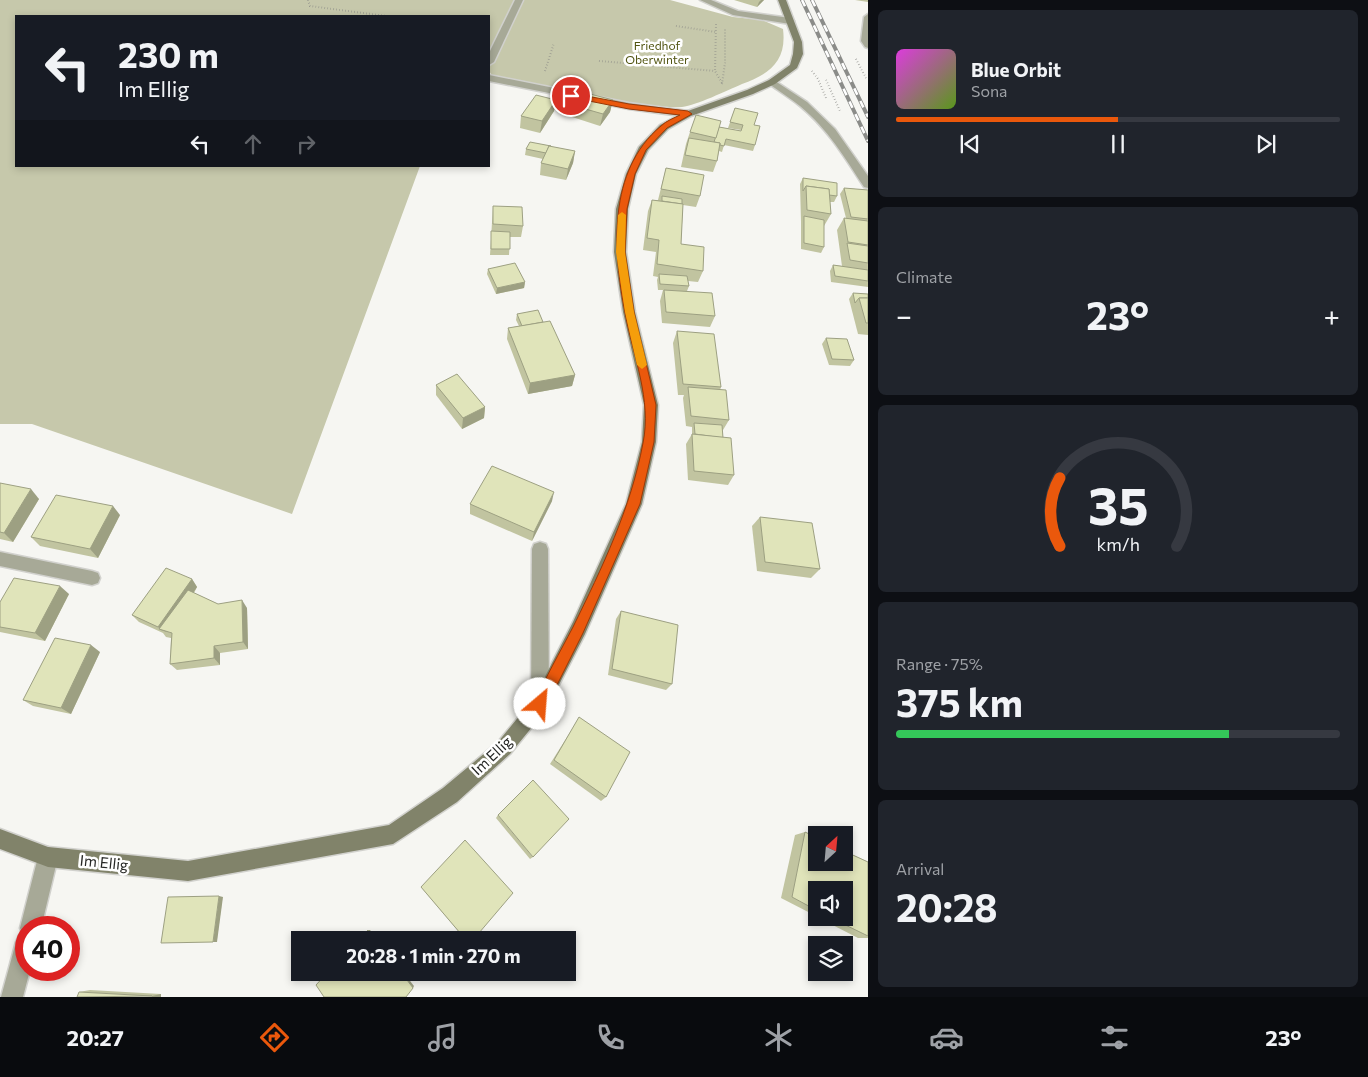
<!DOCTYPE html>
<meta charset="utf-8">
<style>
body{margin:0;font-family:Commissioner,sans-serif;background:#20242c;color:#f1f3f6;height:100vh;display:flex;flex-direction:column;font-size:19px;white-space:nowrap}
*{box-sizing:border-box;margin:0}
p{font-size:16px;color:#9ea1a6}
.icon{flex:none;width:28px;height:28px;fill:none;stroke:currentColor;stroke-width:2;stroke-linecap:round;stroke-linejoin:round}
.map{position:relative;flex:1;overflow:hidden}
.side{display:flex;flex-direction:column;gap:10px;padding:10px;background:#0d0f14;width:500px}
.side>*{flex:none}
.guide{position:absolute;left:15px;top:15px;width:475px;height:152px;border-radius:0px;box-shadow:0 2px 8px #0003;background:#171b24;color:#f1f3f6;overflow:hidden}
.needle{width:32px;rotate:26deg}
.controls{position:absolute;left:808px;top:826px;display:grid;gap:10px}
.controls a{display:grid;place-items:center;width:45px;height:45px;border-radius:0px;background:#171b24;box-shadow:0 2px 8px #0003;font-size:25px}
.speed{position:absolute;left:15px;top:916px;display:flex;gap:10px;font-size:25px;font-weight:700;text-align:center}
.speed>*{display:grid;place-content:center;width:65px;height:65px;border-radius:50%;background:#171b24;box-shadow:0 2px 8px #0003;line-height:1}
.speed .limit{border:8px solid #d22;background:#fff;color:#111}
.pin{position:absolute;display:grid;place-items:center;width:42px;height:42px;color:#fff;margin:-21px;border:2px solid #fff;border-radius:50%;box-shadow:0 1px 5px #0007}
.me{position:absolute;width:55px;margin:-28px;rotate:27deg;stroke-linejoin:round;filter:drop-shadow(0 0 4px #0008)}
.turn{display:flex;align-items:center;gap:18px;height:105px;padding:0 20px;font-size:22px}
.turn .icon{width:65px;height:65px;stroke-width:2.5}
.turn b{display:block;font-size:35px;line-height:42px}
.lanes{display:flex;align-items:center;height:48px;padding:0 20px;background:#0003;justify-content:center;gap:25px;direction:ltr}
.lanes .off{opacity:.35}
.big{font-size:38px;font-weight:700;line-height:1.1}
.side .tile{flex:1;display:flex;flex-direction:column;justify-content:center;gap:8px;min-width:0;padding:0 18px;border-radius:8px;background:#20242c}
.side .dial{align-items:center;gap:0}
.dial svg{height:130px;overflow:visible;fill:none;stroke:#363941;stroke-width:7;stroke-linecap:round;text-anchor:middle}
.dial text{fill:#f1f3f6;stroke:none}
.song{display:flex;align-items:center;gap:15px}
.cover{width:60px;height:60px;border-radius:8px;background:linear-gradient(135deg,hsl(300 70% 55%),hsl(90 70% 35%))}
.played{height:5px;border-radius:2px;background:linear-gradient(90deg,#ea580c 50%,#363941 50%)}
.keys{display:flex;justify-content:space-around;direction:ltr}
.heat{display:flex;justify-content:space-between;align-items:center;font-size:28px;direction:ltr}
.charge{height:8px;border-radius:4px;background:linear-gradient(90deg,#34c759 75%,#363941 0)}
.trip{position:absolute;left:291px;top:931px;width:285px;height:50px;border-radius:0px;background:#171b24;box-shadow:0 2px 8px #0003;font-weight:700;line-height:50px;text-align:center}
.tabs{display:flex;height:80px;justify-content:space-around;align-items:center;background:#090b0e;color:#9ea1a6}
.tabs .icon{width:35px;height:35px}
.tabs .selected{color:#ea580c}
.tabs b{font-size:22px;color:#f1f3f6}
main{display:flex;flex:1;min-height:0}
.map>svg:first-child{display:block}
.green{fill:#c6c8ab}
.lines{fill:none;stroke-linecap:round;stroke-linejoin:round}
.lane-casing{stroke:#d1d1cd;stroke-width:3}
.street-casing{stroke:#d1d1cd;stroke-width:3}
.secondary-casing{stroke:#d1d1cd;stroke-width:3}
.path{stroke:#878784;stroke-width:2;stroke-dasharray:0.5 2.5;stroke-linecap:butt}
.lane{fill:#a7a997;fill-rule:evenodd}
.street{fill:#a7a997;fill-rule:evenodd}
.secondary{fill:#81836a;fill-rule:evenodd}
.rail-casing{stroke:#8b8c89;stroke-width:4}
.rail{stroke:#fff;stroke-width:2.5;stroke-dasharray:7;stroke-linecap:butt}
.wall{fill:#c1c4a0}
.shaded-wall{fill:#9da082}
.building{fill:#e0e4ba;stroke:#9da082}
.route{fill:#ea580c;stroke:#983908}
.slow{fill:#f59e0b}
.labels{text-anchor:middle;stroke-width:5;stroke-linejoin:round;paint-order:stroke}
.far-park-label{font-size:12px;fill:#515411;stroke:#fff}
.street-label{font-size:15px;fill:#262725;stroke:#fff}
</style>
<main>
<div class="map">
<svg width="868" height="997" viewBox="0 0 868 997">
<rect width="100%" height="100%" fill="#f6f6f2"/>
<path class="green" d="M0,0H670L733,17L762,20L783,29C787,61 770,74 742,84C726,91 697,105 682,107C665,108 649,105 632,103C586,96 540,86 493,77L489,71V16H16V166H420L292,514L32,424H0Z"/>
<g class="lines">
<g class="lane-casing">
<g id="lane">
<path d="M515,0H523L494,62L489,65V53Z"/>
<path d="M540,542L546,544L548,549L549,704L546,710L540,713L534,710L531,704L532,549L534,544Z"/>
<path d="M0,552L92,571L98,573L100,578L98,583L92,585L0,566Z"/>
</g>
</g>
<g class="street-casing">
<g id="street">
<path d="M700,0H711L738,11L790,18L794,21L790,24L733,15Z"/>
<path d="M868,14V48L865,47L861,41L864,17Z"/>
<path d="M489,75L629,103L688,111L693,114L688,117L629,109L489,81Z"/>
<path d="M772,79L807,102L835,129L868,176V188L864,187C845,158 828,129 800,106C790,98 779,91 769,84V80Z"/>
<path d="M48,847L55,850L58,857L41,928H26V970H30L23,997H1L16,942L19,935L22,933L20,928L38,857L41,850Z"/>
</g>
</g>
<g class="secondary-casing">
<path id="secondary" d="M778,0H786L802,42L803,54L797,68L775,84L753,94L691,116L668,129L648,150L636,174L628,209L626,252L635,312L658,405L656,442L642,504L585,634L546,710L510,754L457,802L393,844L188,881L48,867L0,849V829L48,847L188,861L389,825L443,788L498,742L534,698L573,622L626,504L642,442L644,405L623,312L614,252L616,209L626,174L639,147L660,125L685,112L747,90L769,80L790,65L793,54L794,42Z"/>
</g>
<g class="path">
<path d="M308,0L310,6L386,16"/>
<path d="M716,24L715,71L722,83"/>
<path d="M676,26L716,32"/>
<path d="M856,59L867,80"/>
<path d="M599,61L715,71"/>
<path d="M545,71L554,43"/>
<path d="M812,71L818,79L826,98"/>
<path d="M826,80L840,111"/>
<path d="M722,84L725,63V28"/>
</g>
<use href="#lane" class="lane"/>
<use href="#street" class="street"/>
<use href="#secondary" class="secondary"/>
<g class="rail-casing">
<g id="rail">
<path d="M802,0L868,141"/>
<path d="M812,0L868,117"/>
</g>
</g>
<use href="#rail" class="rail"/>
</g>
<g class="wall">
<path d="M734,0H764L757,7Z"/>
<path d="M855,0H868V2Z"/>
<path d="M556,100L554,111L540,133L520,128L521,116Z"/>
<path d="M613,100L610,112L600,126L566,115L568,104Z"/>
<path d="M735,108L754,125L755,145L753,151L724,145L722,152L719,151L717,161L713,172L681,167L686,144L690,132L719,127L741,131V130L728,128Z"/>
<path d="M526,149L575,151L573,163L566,180L540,175L541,163L543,159L525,155Z"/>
<path d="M666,168L700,196L696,207L683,205L681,244L703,271L698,282L688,281L689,286L687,291L715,316L710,327L662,323L660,301L663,290H658L657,280L658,277L653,276L656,252L643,250L648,211L652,200H658Z"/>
<path d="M803,178L837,196L834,202H830L831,214L824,226V247L821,253L801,249V222L800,184Z"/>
<path d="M844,188L868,190V287L831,282L830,271L833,265L842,266L837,230L844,218H846L840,194Z"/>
<path d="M493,206L523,226L521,237H510L509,255H490Z"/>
<path d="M488,269L525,282L524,288L496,294L487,274Z"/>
<path d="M853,293L868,294V335L858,334L849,299Z"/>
<path d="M517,314L543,322L575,375L572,386L528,394L507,339L508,328L519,326L516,320Z"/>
<path d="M677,331L721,387L720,390L729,420L723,430H722L723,438L734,475L728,485L688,480L686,444L692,434V427L686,426L683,398L684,395H678L673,343Z"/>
<path d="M826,338L854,360L850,366L829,365L822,344Z"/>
<path d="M436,385L485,407L484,418L462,429L436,395Z"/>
<path d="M0,483L39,499L13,542L0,539Z"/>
<path d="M552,501L532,541L470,514V504Z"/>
<path d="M120,515L98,558L40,546L31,537Z"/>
<path d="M760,517L820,569L811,578L757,571L752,526Z"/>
<path d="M192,579L197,587L194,593L218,604L247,608L248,649L220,653V665L177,670L170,664L171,638L166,637L163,633L139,622L132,615Z"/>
<path d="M69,594L45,641L0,632V602Z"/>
<path d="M621,611L672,684L666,690L608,675L616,619Z"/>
<path d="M100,652L71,714L33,706L23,700Z"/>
<path d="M576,723L606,797L601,801L550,764Z"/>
<path d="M498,815L533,857L530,859L496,818Z"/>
<path d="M805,832L868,862V938H858L819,918H844L816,890V916L781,898L795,835Z"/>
<path d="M421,887L473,940H466Z"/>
<path d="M90,990L161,994V997L79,992Z"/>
</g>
<g class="shaded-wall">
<path d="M761,0H764L757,7L759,2Z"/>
<path d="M556,100L554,111L540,133L542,121Z"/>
<path d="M613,100L610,112L600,126L603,114Z"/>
<path d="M575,151L573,163L566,180L568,169Z"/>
<path d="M525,282L524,288L496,294L497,288Z"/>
<path d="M575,375L572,386L528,394L530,383Z"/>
<path d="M485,407L484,418L462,429L463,418Z"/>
<path d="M31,489L39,499L13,542L4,533Z"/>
<path d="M554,492L552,501L532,541L534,532Z"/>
<path d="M113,506L120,515L98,558L90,549Z"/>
<path d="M192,579L197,587L167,632L161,630L158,627Z"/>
<path d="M60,586L69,594L45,641L35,633Z"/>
<path d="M242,600L247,608L248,649L243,642Z"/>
<path d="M91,645L100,652L71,714L61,708Z"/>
<path d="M214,646L220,653V665L214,658Z"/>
<path d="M219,896L223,897L217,942H213Z"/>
<path d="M368,930H370L378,940H376Z"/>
<path d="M401,972H403L414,986L413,988Z"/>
<path d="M161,994V997H152V996Z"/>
</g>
<g class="building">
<path d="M579,91L613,100L603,114L568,104Z"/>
<path d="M536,95L556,100L542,121L521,116Z"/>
<path d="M735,108L758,113L754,125L760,126L755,145L726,139L724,146L720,145V143L714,142L719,127L741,131L743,125L730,122Z"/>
<path d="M696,115L721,121L716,138L690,132Z"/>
<path d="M689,138L720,143L717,161L685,155Z"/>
<path d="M530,142L551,146H549L546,153L526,149Z"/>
<path d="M549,146L575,151L568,169L541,163Z"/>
<path d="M666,168L704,175L700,196L661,189Z"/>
<path d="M803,178L837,183V196L829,195V189L806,186L803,191Z"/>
<path d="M806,186L829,189L831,214L807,210Z"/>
<path d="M844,188L868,190V219L851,217Z"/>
<path d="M662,196L682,199V204L662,201Z"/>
<path d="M652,200L683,204L681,244L704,247L703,271L657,264L659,240L647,238Z"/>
<path d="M493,206L522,207L523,226L493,224Z"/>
<path d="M804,216L824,220V247L804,243Z"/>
<path d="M844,218L868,221V245L848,242Z"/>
<path d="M491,231L510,232V249H491Z"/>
<path d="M847,243L868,246V263L850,260Z"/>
<path d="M515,263L525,282L497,288L488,269Z"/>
<path d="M833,265L868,270V281L835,276Z"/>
<path d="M659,274L687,276L689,286L660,284Z"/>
<path d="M664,290L712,293L715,316L666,312Z"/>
<path d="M853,293L868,294V298H859L855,303Z"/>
<path d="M859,298H868V323H866Z"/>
<path d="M538,310L543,322L522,326L517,314Z"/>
<path d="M550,321L575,375L530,383L508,328Z"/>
<path d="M677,331L714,334L721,387L683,384Z"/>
<path d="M826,338L847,339L854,360L832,359Z"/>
<path d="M457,374L485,407L463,418L436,385Z"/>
<path d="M688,387L726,390L729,420L691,416Z"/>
<path d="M694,423L722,425L723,438L695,434Z"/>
<path d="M692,434L731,438L734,475L694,471Z"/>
<path d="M492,466L554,492L534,532L470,504Z"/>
<path d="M0,483L31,489L4,533L0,532Z"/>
<path d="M56,495L113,506L90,549L31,537Z"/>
<path d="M760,517L812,523L820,569L765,562Z"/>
<path d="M166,568L192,579L158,627L132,615Z"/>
<path d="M14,578L60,586L35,633L0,627V602Z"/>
<path d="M188,590L218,604L242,600L243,642L214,646V658L170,664L172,633L159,629Z"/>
<path d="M621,611L678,625L672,684L612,669Z"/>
<path d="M55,638L91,645L61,708L23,700Z"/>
<path d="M579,717L630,752L606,797L554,760Z"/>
<path d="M533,780L569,819L533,857L498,815Z"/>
<path d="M805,832L816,837V862H844V851L868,862V936L831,918H844V890H816V910L792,897Z"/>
<path d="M465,840L513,893L473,940H466L421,887Z"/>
<path d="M219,896L213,942L161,943L168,897Z"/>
<path d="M368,930L376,940H358Z"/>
<path d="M328,972H401L413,988L406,997H324L316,985Z"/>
<path d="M79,992L152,996L77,997Z"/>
</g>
<path class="route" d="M571,93L629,104L688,111L692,114L667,128L646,150L635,174L627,209L625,252L634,312L656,405L654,442L640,504L583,633L545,709L540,711L536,709L534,704C545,678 560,652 573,627C602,568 631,508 643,443C652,400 633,356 625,313C613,251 607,171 661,126C666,121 674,118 680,115L629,109L569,97V94Z"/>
<path class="slow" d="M622,212L626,215L625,252L634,312L647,365L642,369L637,365L625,312L616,252L618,215Z"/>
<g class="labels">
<g class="far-park-label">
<text x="657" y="50">Friedhof<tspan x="657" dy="14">Oberwinter</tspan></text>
</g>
<g class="street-label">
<text transform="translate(492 756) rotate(-43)" y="5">Im Ellig</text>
<text transform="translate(104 863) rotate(6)" y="5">Im Ellig</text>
</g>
</g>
</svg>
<div class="controls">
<a><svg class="needle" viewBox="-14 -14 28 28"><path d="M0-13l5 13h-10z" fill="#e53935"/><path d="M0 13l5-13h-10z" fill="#9ea1a6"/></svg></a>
<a><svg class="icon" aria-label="sound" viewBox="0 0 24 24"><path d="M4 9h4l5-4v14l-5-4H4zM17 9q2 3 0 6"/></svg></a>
<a><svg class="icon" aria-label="layers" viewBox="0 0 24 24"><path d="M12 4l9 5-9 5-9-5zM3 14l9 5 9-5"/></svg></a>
</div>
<div class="speed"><div class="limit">40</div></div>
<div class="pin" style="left:571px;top:96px;background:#d93025"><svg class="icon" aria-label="arrive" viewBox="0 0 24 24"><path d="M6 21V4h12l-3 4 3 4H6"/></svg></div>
<svg class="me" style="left:540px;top:704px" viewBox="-20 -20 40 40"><circle r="19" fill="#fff"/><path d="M0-13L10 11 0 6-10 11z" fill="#ea580c"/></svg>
<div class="trip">20:28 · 1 min · 270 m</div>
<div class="guide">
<div class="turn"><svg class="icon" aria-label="left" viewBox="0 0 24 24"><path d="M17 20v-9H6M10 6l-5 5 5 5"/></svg><div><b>230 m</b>Im Ellig</div></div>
<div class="lanes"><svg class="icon" aria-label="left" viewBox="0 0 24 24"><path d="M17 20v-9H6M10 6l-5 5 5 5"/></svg><svg class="icon off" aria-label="ahead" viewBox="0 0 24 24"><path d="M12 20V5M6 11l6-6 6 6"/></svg><svg class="icon off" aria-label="right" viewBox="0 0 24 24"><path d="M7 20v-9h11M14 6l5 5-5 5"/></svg></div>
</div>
</div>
<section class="side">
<div class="tile">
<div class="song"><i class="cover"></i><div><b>Blue Orbit</b><p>Sona</p></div></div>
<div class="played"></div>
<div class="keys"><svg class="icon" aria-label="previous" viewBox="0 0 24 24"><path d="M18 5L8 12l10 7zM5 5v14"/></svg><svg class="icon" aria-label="pause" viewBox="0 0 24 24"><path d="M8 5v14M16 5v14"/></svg><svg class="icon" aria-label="next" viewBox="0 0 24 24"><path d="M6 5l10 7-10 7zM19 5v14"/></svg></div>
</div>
<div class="tile"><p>Climate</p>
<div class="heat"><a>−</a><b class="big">23°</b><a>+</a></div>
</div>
<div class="tile dial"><svg viewBox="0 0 100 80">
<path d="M14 69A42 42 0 1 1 86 69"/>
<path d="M14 69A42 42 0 0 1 14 27" stroke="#ea580c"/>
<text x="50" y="56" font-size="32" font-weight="700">35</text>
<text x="50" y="72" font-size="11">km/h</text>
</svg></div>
<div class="tile"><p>Range · 75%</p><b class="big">375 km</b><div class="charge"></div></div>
<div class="tile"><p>Arrival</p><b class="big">20:28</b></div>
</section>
</main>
<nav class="tabs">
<b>20:27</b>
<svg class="icon selected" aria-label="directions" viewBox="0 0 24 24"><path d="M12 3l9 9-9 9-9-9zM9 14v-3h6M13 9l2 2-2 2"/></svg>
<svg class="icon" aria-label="music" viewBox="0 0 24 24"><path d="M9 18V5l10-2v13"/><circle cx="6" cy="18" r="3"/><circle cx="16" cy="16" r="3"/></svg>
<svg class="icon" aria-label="phone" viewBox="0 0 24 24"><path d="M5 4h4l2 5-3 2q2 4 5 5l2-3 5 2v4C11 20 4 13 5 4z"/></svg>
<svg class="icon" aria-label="climate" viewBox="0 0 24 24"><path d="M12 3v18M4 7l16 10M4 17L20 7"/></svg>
<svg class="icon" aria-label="car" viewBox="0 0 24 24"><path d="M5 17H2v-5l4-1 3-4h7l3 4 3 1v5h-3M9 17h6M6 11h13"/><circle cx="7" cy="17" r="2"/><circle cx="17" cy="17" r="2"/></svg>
<svg class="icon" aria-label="filters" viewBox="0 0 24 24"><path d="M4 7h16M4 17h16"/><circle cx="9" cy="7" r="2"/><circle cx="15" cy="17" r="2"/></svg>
<b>23°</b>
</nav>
